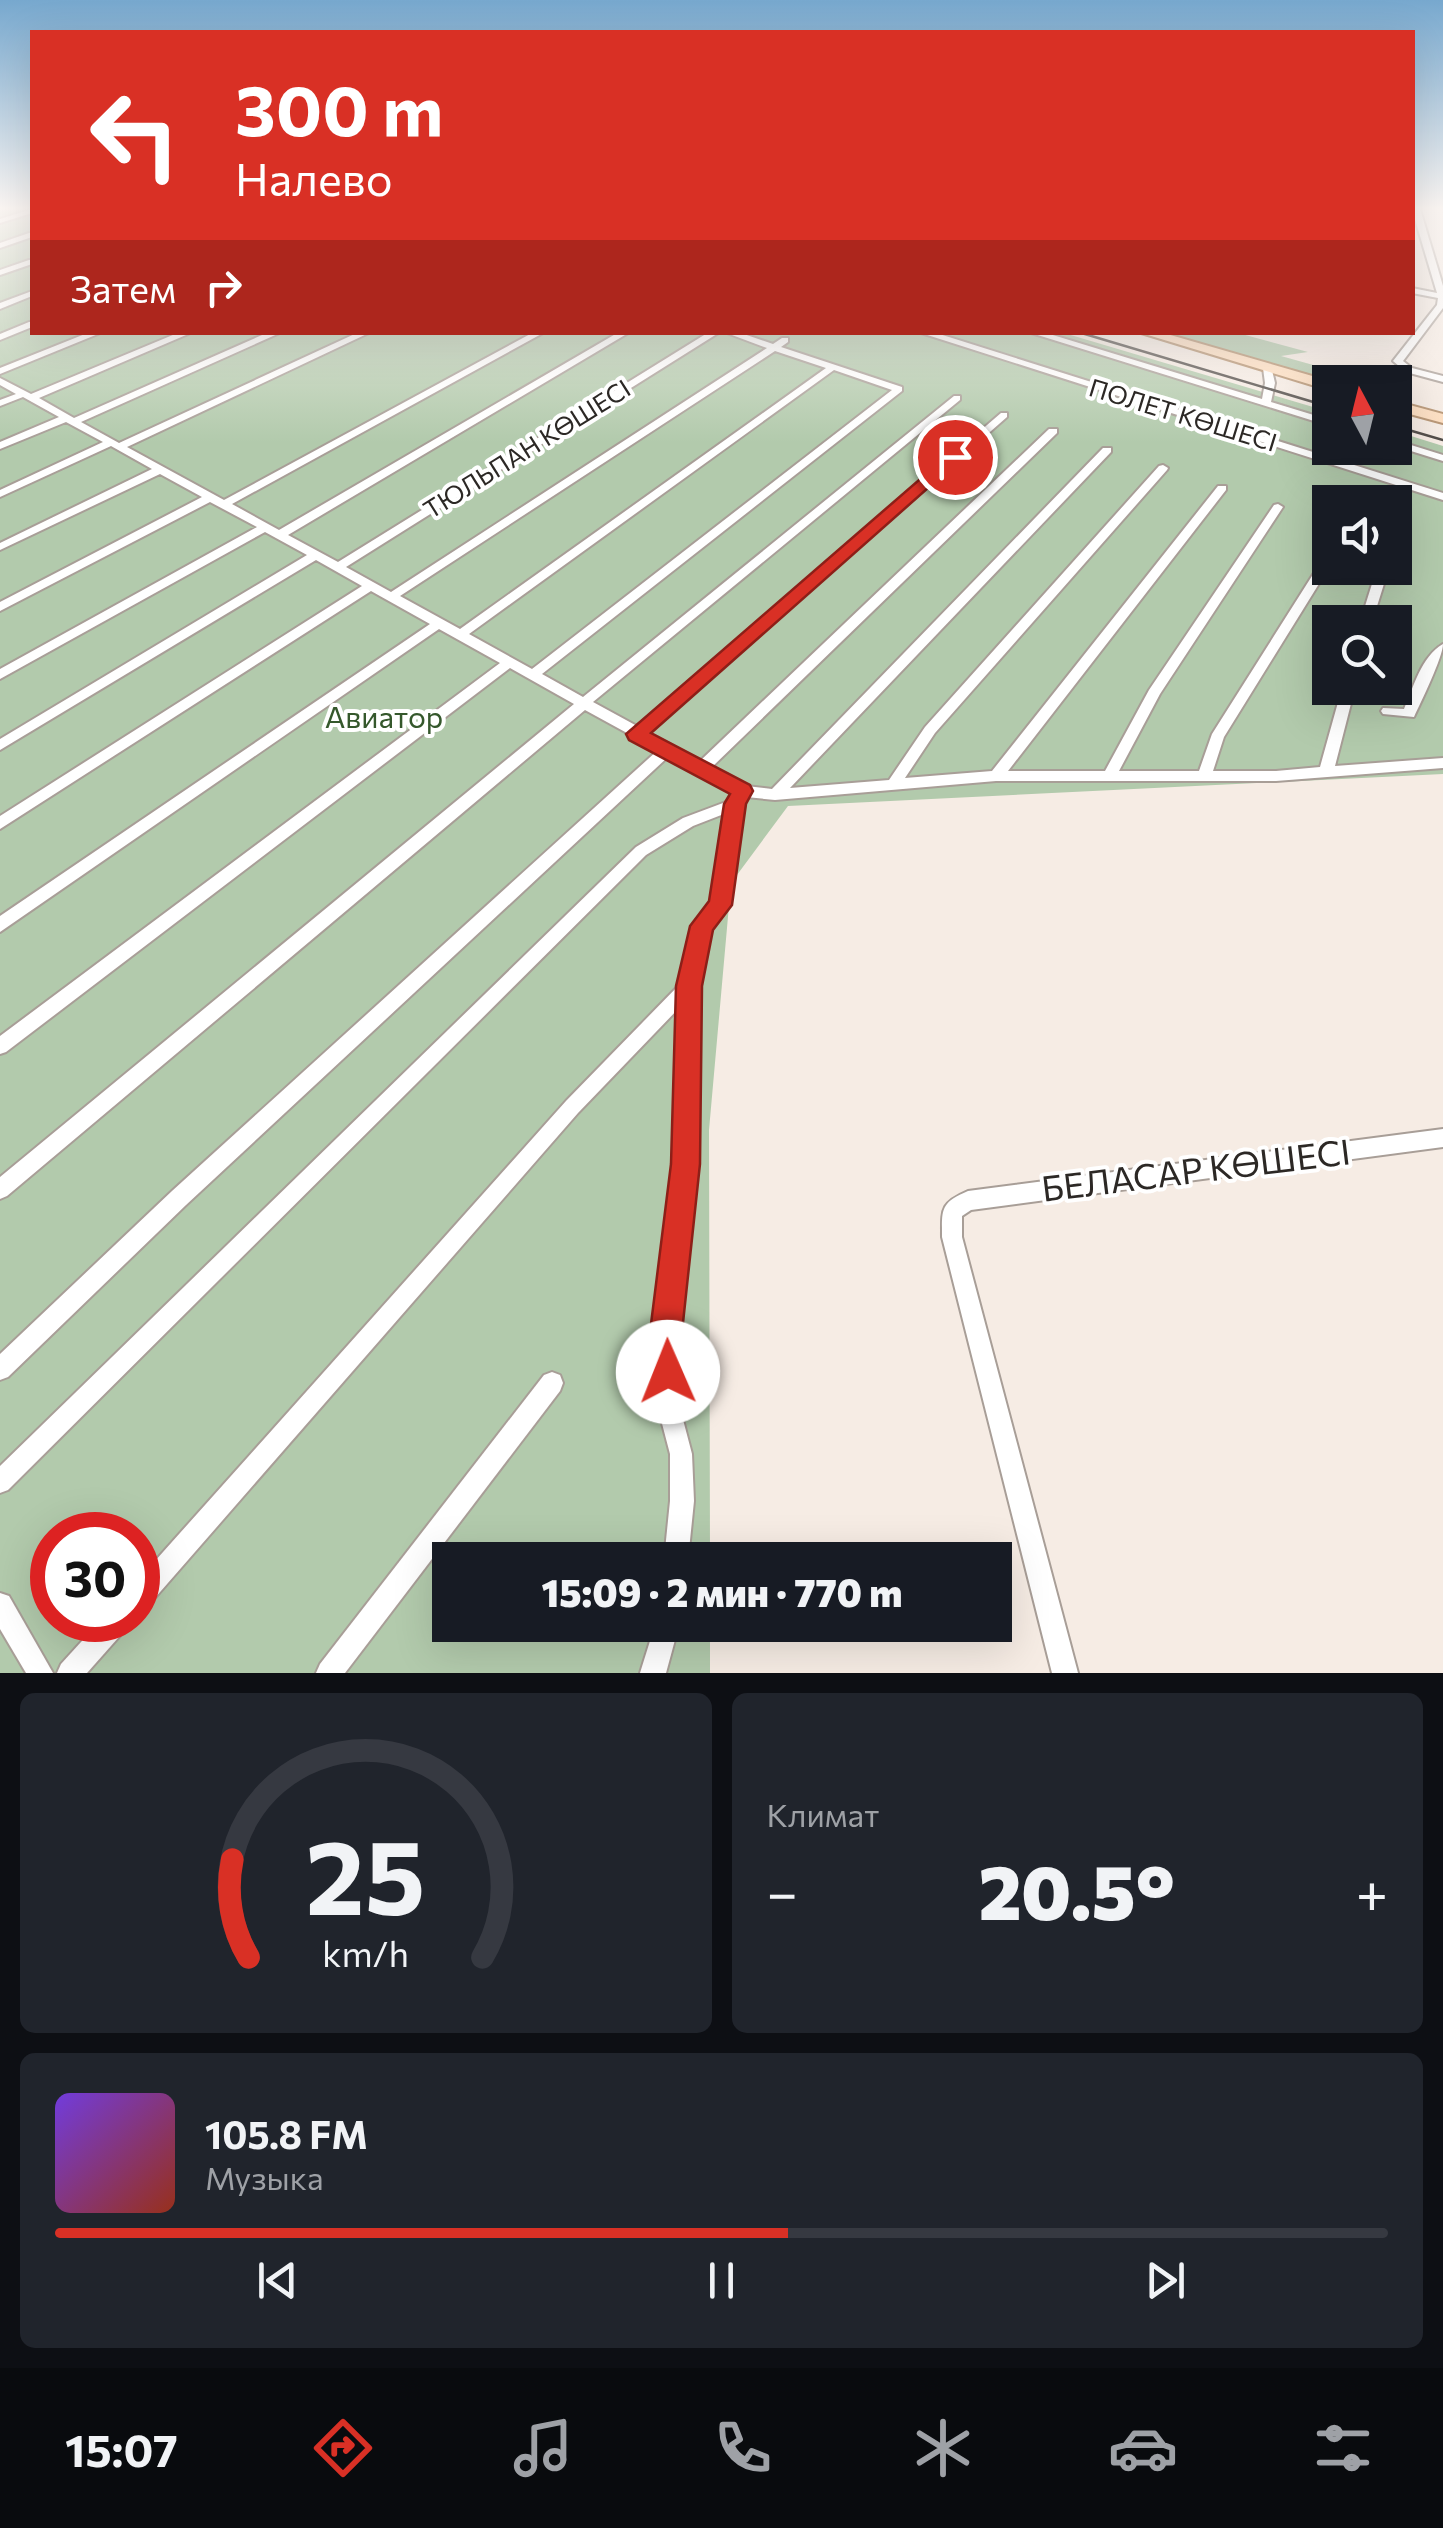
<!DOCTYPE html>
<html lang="ru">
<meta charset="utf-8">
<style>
body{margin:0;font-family:Commissioner,sans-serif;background:#20242c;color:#f1f3f6;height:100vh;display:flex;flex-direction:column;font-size:38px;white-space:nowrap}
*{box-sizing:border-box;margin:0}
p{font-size:32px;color:#9ea1a6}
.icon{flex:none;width:55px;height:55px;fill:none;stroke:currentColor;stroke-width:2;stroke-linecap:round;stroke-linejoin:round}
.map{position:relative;height:1673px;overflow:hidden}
.sheet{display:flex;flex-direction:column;gap:20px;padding:20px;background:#0d0f14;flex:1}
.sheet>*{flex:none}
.hud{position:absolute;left:30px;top:30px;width:1385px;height:305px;border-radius:0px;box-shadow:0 10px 40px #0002;background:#d93025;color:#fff;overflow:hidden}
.needle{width:65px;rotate:353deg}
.buttons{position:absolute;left:1312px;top:365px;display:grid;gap:20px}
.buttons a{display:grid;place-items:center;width:100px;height:100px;border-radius:0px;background:#171b24;box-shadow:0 10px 40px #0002;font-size:50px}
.speed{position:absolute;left:30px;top:1512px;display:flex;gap:20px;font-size:50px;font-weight:700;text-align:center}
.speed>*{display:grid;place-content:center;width:130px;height:130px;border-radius:50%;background:#171b24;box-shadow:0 10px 40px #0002;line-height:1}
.speed .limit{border:15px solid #d22;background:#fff;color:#111}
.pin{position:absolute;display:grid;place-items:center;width:85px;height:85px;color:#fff;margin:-42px;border:5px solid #fff;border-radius:50%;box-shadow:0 2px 10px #0007}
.me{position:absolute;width:110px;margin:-55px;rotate:359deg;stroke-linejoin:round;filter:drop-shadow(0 0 8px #0008)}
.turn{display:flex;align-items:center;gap:35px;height:210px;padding:0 40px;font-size:45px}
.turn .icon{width:130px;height:130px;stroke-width:2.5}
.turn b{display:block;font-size:70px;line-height:85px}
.then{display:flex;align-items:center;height:95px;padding:0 40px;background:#0003;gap:20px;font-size:38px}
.big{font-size:75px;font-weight:800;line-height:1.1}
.sheet .widget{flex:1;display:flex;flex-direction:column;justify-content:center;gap:15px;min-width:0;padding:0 35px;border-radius:15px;background:#20242c}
.sheet .dial{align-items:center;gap:0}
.dial svg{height:260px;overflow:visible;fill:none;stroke:#363941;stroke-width:7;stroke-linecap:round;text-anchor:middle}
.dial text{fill:#f1f3f6;stroke:none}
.song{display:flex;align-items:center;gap:30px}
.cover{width:120px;height:120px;border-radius:15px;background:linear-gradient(135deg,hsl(260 70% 55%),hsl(10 70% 35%))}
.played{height:10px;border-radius:5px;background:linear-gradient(90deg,#d93025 55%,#363941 55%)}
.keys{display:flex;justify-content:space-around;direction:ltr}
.heat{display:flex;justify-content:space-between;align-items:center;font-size:55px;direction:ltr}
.sheet .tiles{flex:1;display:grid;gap:20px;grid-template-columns:1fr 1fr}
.widget:last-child{grid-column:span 2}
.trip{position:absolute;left:432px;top:1542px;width:580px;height:100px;border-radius:0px;background:#171b24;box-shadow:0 10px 40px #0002;font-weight:800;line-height:100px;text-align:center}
.dock{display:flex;height:160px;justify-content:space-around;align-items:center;background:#090b0e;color:#9ea1a6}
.dock .icon{width:70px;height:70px}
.dock .on{color:#d93025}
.dock b{font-size:45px;color:#f1f3f6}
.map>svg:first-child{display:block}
.green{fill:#b2caac;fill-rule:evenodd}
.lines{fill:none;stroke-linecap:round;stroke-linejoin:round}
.street-casing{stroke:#a89e97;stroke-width:4}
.primary-casing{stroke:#b4906d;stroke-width:4}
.street{fill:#fff;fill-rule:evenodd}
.primary{fill:#fedebf;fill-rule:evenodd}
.tram{stroke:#4f4a46;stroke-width:2.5}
.route{fill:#d93025;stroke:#8d1f18;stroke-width:2.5}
.labels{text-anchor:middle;stroke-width:8;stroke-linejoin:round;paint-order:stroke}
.far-street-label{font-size:25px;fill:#2c2825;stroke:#fff}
.park-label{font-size:30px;fill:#35582c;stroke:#fff}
.near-street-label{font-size:35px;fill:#2c2825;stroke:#fff}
</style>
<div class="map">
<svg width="1443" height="1673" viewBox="0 0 1443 1673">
<rect width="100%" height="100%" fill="#f6ece4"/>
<g class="green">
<path d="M0,209H32V332L1064,333L1330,412V448H1395V431L1443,446V774L788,806L731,883L709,1130L710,1560H450V1625H710V1673H0ZM1330,502H1395V568H1330ZM1330,622H1395V688H1330ZM52,1535H138V1620H52Z"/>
<path d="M1159,333H1238L1308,352L1281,356L1374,382H1331Z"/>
</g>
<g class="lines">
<g class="street-casing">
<g id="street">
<path d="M32,209V213L0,223V219Z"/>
<path d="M1412,209H1420L1443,286V308L1403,361L1412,368L1443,376V382L1406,372L1393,361L1437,305L1438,298L1412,293V288L1437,293Z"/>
<path d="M29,233H32V237L0,248V243Z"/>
<path d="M29,260H32V264L0,275V270Z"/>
<path d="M32,291V296L0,309V303Z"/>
<path d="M29,322H32V327L0,340V334Z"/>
<path d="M90,332H103L0,374V368Z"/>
<path d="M180,332H193L39,398L74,418L269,332H282L81,422L119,443L359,332H371L127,447L224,500L534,332H545L232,504L279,530L619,332H630L288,535L338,562L709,332H720L346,567L391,592L767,348L724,332H738L773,344L782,338H788V342L781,347L902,387V391L542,674L583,697L954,396H960V400L593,702L637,726L1001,413H1007V417L648,732L700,761L1049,429H1057V433L712,767L746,786L772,789L1103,448H1111V452L790,788L889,780L925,727L1159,466L1163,465L1168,468L1167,470L935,733L905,778L992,771L1218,486H1226V490L1008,771H1105L1149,690L1274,505L1278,504L1283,507L1160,694L1119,771H1199L1212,734L1324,557L1330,554V566L1224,737L1213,771H1276L1320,767L1342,688H1355L1335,766L1443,758V768L1276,781H996L775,800L746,797L728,905L709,929L697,986L696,1165L677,1332L681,1412L692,1454L694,1501L688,1560H664L670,1501V1454L659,1412L655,1332L676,1165L680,1007L578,1113L147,1607L138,1610V1580L566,1101L681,983L694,926L713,903L729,812L693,826L646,855L8,1490L0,1493V1466L636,847L683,818L731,800L736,794L669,756L186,1205L8,1377L0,1380V1354L172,1191L658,750L585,710L7,1196L0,1199V1177L574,704L510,668L6,1052L0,1054V1036L500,663L439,629L0,932V916L430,624L371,591L0,829V816L362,586L316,560L0,750V739L307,555L265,532L0,679V669L257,527L210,502L0,611V602L202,497L160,474L0,550V543L152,469L111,446L0,497V490L103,442L66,422L0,449V442L59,417L23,397L0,406V400L16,394L0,385V378L31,394ZM775,351L826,368L460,629L400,596ZM834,370L892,390L532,669L469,634Z"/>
<path d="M918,332H933L1443,493V500Z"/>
<path d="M1028,332H1043L1262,399L1265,383L1263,368L1271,366L1275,383L1271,402L1330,420V426Z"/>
<path d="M1395,440L1443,455V461L1395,446Z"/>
<path d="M1377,568H1389L1372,622H1360Z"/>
<path d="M1443,644C1443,657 1421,702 1414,717L1383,714L1381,711L1383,708L1404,709C1414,686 1421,657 1443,644Z"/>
<path d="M1443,1129V1147L971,1210L962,1216V1237L1078,1673H1052L942,1237C942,1209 940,1203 968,1191Z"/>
<path d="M552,1372L560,1375L563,1383L560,1391L345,1673H316L320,1664L544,1375Z"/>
<path d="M0,1593L9,1596L53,1673H26L0,1629Z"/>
<path d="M101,1620H129L126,1629L87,1673H57L61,1664Z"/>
<path d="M655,1625H679L666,1673H640Z"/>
</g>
</g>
<g class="primary-casing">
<g id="primary">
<path d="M1138,332H1160L1333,382H1330V390L1325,389Z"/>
<path d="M1395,401L1443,414V423L1395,410Z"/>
</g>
</g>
<use href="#street" class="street"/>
<use href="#primary" class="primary"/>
<g class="tram">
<path d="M1078,332L1330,407"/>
<path d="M1395,426L1443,440"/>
</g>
</g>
<linearGradient id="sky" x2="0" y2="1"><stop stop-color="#77a8ce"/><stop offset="0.47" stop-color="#fbf6f3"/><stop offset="1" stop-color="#fbf6f3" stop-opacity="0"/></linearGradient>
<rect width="1443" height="443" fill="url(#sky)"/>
<path class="route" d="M949,454L963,457L651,733L750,785L753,791L746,804L732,905L713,930L702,986L700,1164L682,1332L684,1372L680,1384L668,1389L656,1384L652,1372L650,1332L671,1164L676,986L690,926L709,901L724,804L730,794L629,740L626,734Z"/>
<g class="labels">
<g class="far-street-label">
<text transform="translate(1183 415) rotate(17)" y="9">ПОЛЕТ КӨШЕСІ</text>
<text transform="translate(527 449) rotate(-32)" y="9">ТЮЛЬПАН КӨШЕСІ</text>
</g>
<g class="park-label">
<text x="384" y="728">Авиатор</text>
</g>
<g class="near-street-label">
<text transform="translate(1196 1171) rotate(-7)" y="12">БЕЛАСАР КӨШЕСІ</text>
</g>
</g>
</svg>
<div class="buttons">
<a><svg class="needle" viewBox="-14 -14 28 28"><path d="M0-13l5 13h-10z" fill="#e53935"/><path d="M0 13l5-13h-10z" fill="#9ea1a6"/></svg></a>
<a><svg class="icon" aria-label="sound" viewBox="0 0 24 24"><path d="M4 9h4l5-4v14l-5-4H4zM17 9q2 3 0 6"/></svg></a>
<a><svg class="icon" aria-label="search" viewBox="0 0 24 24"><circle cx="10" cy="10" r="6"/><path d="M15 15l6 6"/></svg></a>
</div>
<div class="speed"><div class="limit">30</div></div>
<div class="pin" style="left:955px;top:457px;background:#d93025"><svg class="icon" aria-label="arrive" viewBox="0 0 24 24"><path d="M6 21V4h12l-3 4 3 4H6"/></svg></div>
<svg class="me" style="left:668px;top:1372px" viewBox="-20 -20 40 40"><circle r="19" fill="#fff"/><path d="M0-13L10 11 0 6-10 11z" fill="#d93025"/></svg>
<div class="trip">15:09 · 2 мин · 770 m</div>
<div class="hud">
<div class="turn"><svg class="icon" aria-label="left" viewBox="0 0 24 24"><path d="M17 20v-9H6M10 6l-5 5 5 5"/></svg><div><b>300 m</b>Налево</div></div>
<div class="then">Затем<svg class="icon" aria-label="right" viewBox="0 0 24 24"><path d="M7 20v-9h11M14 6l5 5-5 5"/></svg></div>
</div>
</div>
<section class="sheet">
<div class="tiles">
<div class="widget dial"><svg viewBox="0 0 100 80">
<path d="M14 69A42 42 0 1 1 86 69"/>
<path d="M14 69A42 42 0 0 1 9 39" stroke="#d93025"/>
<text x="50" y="56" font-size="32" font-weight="700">25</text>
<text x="50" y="72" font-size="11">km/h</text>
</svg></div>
<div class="widget"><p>Климат</p>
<div class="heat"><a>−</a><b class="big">20.5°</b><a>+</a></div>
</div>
<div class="widget">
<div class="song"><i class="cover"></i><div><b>105.8 FM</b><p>Музыка</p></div></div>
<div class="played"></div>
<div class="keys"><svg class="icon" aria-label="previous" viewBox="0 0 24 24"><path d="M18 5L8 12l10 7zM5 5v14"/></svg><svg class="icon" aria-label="pause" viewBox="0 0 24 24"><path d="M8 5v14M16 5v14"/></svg><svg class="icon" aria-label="next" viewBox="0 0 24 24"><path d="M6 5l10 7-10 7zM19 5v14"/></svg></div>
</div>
</div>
</section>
<nav class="dock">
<b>15:07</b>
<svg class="icon on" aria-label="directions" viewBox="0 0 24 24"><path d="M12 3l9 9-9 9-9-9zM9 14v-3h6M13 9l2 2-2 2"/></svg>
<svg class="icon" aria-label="music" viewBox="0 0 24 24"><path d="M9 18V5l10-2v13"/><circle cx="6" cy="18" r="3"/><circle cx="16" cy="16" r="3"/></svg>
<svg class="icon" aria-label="phone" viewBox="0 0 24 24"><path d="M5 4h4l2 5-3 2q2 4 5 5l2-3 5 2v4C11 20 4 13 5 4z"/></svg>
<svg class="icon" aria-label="climate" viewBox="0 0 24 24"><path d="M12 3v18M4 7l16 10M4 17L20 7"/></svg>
<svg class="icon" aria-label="car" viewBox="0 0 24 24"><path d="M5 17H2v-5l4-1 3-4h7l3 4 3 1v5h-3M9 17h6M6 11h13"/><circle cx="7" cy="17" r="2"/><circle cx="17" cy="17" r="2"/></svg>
<svg class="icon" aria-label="filters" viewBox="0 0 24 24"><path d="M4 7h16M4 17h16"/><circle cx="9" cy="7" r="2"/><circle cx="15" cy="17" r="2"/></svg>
</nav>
